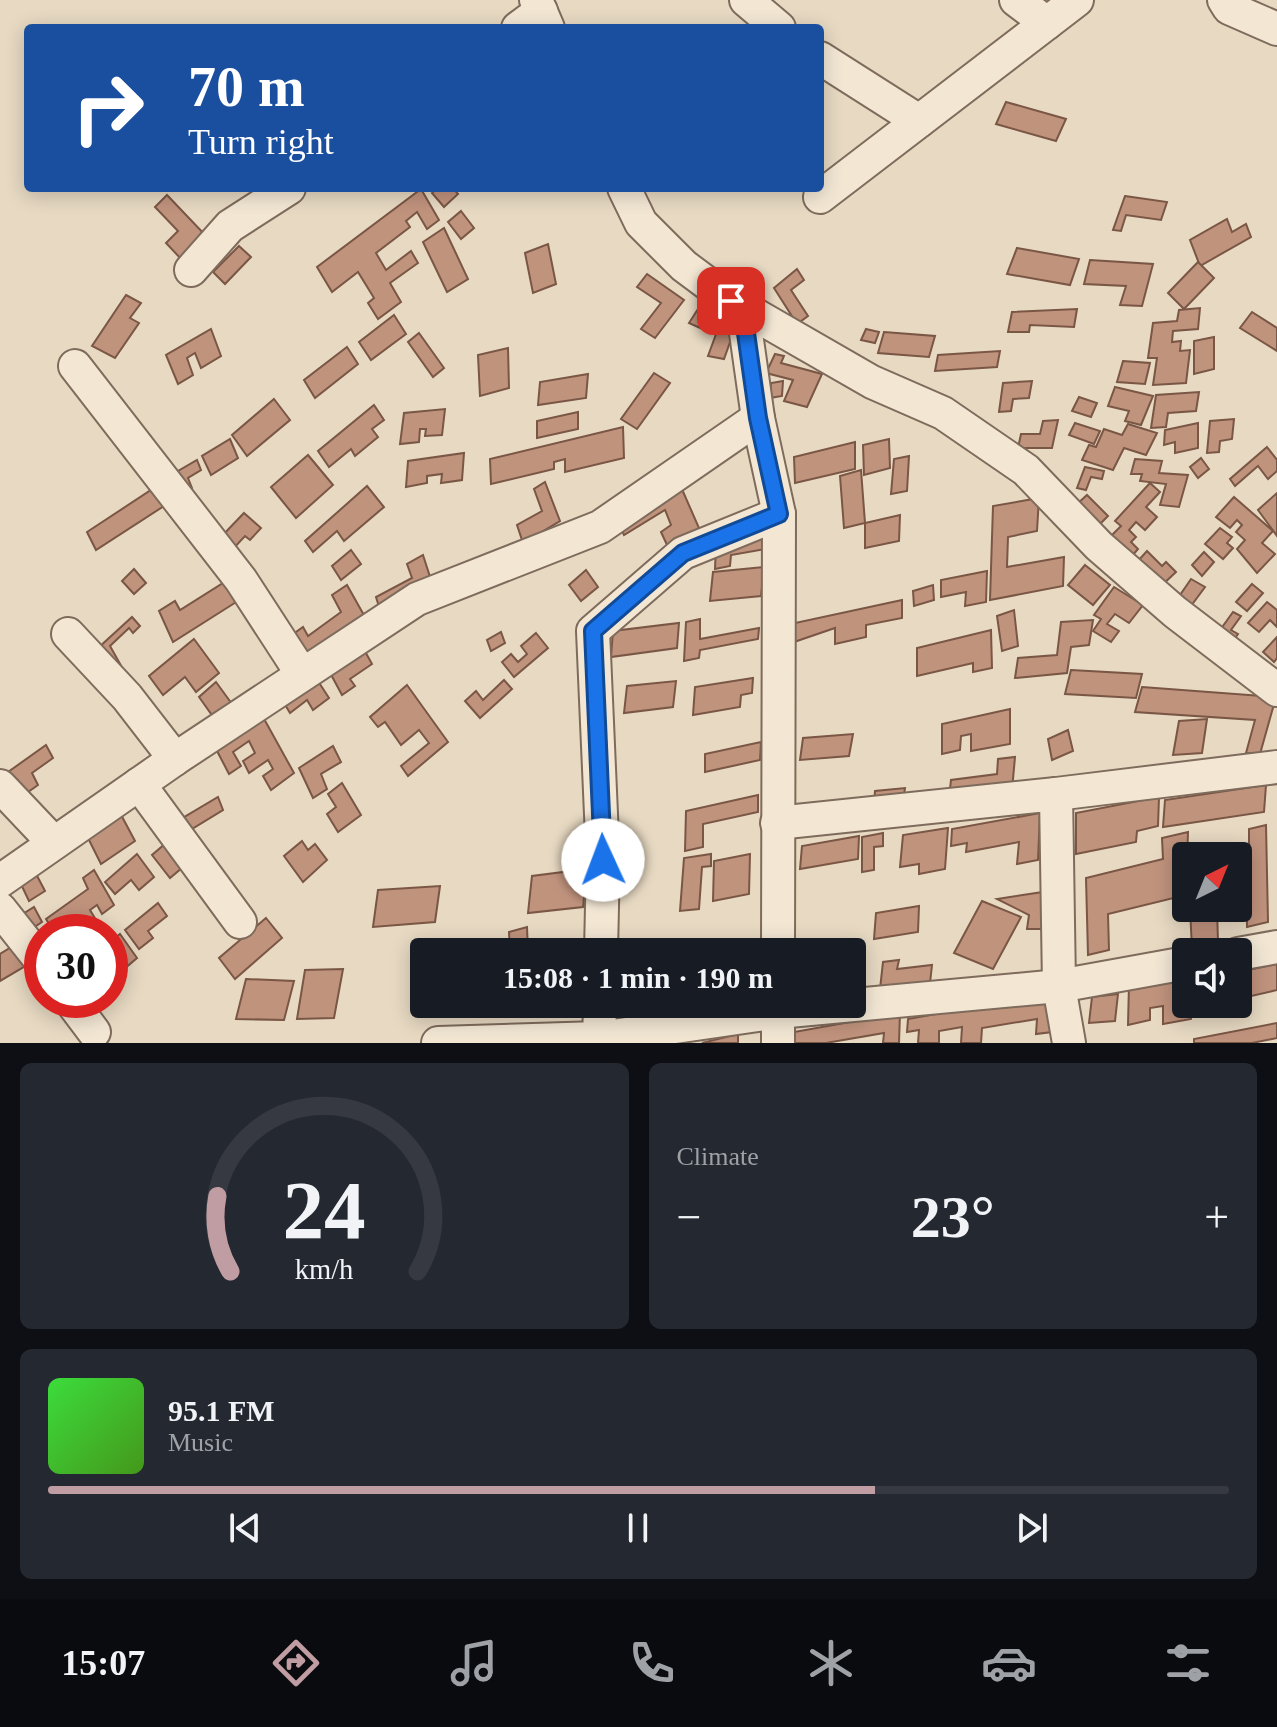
<!DOCTYPE html>
<meta charset="utf-8">
<style>
body{margin:0;font-family:"Times New Roman",serif;background:#242831;color:#f1f3f6;height:100vh;display:flex;flex-direction:column;font-size:30px;white-space:nowrap}
*{box-sizing:border-box;margin:0}
p{font-size:26px;color:#9ea1a6}
.icon{flex:none;width:44px;height:44px;fill:none;stroke:currentColor;stroke-width:2;stroke-linecap:round;stroke-linejoin:round}
.map{position:relative;height:1043px;overflow:hidden}
.panel{display:flex;flex-direction:column;gap:20px;padding:20px;background:#0d0f14;flex:1}
.panel>*{flex:none}
.banner{position:absolute;left:24px;top:24px;width:800px;height:168px;border-radius:8px;box-shadow:0 4px 20px #0003;background:#1a4fa0;color:#fff;overflow:hidden}
.needle{width:52px;rotate:43deg}
.fabs{position:absolute;left:1172px;top:842px;display:grid;gap:16px}
.fabs a{display:grid;place-items:center;width:80px;height:80px;border-radius:8px;background:#171b24;box-shadow:0 4px 20px #0003;font-size:40px}
.speed{position:absolute;left:24px;top:914px;display:flex;gap:16px;font-size:40px;font-weight:700;text-align:center}
.speed>*{display:grid;place-content:center;width:104px;height:104px;border-radius:50%;background:#171b24;box-shadow:0 4px 20px #0003;line-height:1}
.speed .limit{border:12px solid #d22;background:#fff;color:#111}
.pin{position:absolute;display:grid;place-items:center;width:68px;height:68px;color:#fff;margin:-34px;border-radius:16px;box-shadow:0 4px 12px #0006}
.me{position:absolute;width:88px;margin:-44px;rotate:358deg;stroke-linejoin:round;filter:drop-shadow(0 0 6px #0008)}
.turn{display:flex;align-items:center;gap:28px;height:168px;padding:0 32px;font-size:36px}
.turn .icon{width:104px;height:104px;stroke-width:2.5}
.turn b{display:block;font-size:56px;line-height:68px}
.big{font-size:60px;font-weight:700;line-height:1.1}
.panel .card{flex:1;display:flex;flex-direction:column;justify-content:center;gap:12px;min-width:0;padding:0 28px;border-radius:12px;background:#242831}
.panel .dial{align-items:center;gap:0}
.dial svg{height:208px;overflow:visible;fill:none;stroke:#363941;stroke-width:7;stroke-linecap:round;text-anchor:middle}
.dial text{fill:#f1f3f6;stroke:none}
.song{display:flex;align-items:center;gap:24px}
.cover{width:96px;height:96px;border-radius:12px;background:linear-gradient(135deg,hsl(120 70% 55%),hsl(100 70% 35%))}
.played{height:8px;border-radius:4px;background:linear-gradient(90deg,#c09da2 70%,#363941 70%)}
.keys{display:flex;justify-content:space-around;direction:ltr}
.heat{display:flex;justify-content:space-between;align-items:center;font-size:44px;direction:ltr}
.panel .tiles{flex:1;display:grid;gap:20px;grid-template-columns:1fr 1fr}
.card:last-child{grid-column:span 2}
.trip{position:absolute;left:410px;top:938px;width:456px;height:80px;border-radius:8px;background:#171b24;box-shadow:0 4px 20px #0003;font-weight:700;line-height:80px;text-align:center}
.tab-bar{display:flex;height:128px;justify-content:space-around;align-items:center;background:#090b0e;color:#9ea1a6}
.tab-bar .icon{width:56px;height:56px}
.tab-bar .active{color:#c09da2}
.tab-bar b{font-size:36px;color:#f1f3f6}
.map>svg:first-child{display:block}
.building{fill:#c0937d;stroke:#7a5645;stroke-width:2}
.lines{fill:none;stroke-linecap:round;stroke-linejoin:round}
.minor-casing{stroke:#7e6b5c;stroke-width:36}
.minor{stroke:#f3e7d4;stroke-width:32}
.route-casing{stroke:#114b97;stroke-width:20}
.route{stroke:#1a73e8;stroke-width:14}
</style>
<div class="map">
<svg width="1277" height="1043" viewBox="0 0 1277 1043">
<rect width="100%" height="100%" fill="#e7d9c2"/>
<g class="building">
<path d="M1006,102L1066,119L1056,141L996,124Z"/>
<path d="M437,188H453L458,194L444,207L432,193Z"/>
<path d="M421,189L439,220L427,229L417,212L406,221L410,227L376,253L386,270L411,251L418,263L390,283L401,302L378,319L368,303L374,298L358,272L332,292L317,267Z"/>
<path d="M167,195L207,237L183,261L166,243L178,231L155,207Z"/>
<path d="M1125,196L1167,202L1161,220L1126,215L1121,231L1113,230Z"/>
<path d="M461,211L474,228L461,239L448,222Z"/>
<path d="M1227,219L1232,232L1246,224L1251,237L1200,266L1190,240Z"/>
<path d="M444,228L468,279L447,292L423,242Z"/>
<path d="M548,244L556,284L533,293L525,253Z"/>
<path d="M239,246L251,257L225,284L213,272Z"/>
<path d="M1017,248L1079,259L1070,285L1007,274Z"/>
<path d="M1090,260L1153,264L1142,306L1120,305L1126,286L1084,284Z"/>
<path d="M1198,262L1214,278L1184,309L1168,293Z"/>
<path d="M797,269L804,280L791,290L808,316L797,324L774,288Z"/>
<path d="M647,274L684,300L655,338L641,329L661,303L637,287Z"/>
<path d="M126,295L141,303L130,318L139,323L115,358L92,346Z"/>
<path d="M1200,308L1198,329L1173,331L1172,342L1181,341L1180,351L1190,350L1186,383L1153,385L1157,358H1148L1153,323L1177,321L1179,310Z"/>
<path d="M698,309L718,317L709,332L689,323Z"/>
<path d="M1077,309L1074,327L1030,325L1029,332H1008L1012,312Z"/>
<path d="M1252,312L1277,328V351L1240,328Z"/>
<path d="M394,315L406,334L371,360L359,342Z"/>
<path d="M719,326L735,328L724,359L708,356Z"/>
<path d="M211,329L221,356L201,368L195,353L187,358L193,375L178,384L166,355Z"/>
<path d="M866,329L879,332L875,343L861,340Z"/>
<path d="M884,332L935,336L929,357L878,353Z"/>
<path d="M419,333L444,368L433,377L408,342Z"/>
<path d="M1214,337V369L1194,374V341Z"/>
<path d="M347,347L358,364L315,398L304,380Z"/>
<path d="M508,348L509,388L480,396L478,355Z"/>
<path d="M1000,351L997,367L935,371L938,355Z"/>
<path d="M775,354L784,356L781,363L822,374L807,407L784,401L793,380L766,373Z"/>
<path d="M1123,361L1150,363L1145,384L1117,382Z"/>
<path d="M654,373L670,383L637,429L621,419Z"/>
<path d="M588,374L586,398L538,405L540,382Z"/>
<path d="M783,381L782,396L770,398L771,383Z"/>
<path d="M1032,381L1029,398L1013,399L1011,411L999,412L1003,383Z"/>
<path d="M1115,387L1153,396L1141,425L1125,421L1129,411L1108,406Z"/>
<path d="M1199,392L1196,411L1168,413L1166,427L1151,428L1156,395Z"/>
<path d="M1079,397L1097,403L1091,417L1072,411Z"/>
<path d="M274,399L290,420L247,456L232,435Z"/>
<path d="M374,405L384,420L372,429L378,437L355,456L351,449L329,467L318,451Z"/>
<path d="M445,409L442,435L425,436L426,429H420L419,442L400,444L404,413Z"/>
<path d="M578,412V429L537,438V421Z"/>
<path d="M1234,419L1232,439L1220,441L1219,452L1207,453L1210,421Z"/>
<path d="M1058,420L1052,448H1018L1021,434H1040L1043,421Z"/>
<path d="M1075,423L1100,431L1094,444L1069,435Z"/>
<path d="M1198,423V448L1175,453V442L1164,445L1165,430Z"/>
<path d="M1128,424L1157,433L1146,455L1124,448L1113,470L1082,460L1089,445L1096,447L1104,429L1122,435Z"/>
<path d="M623,427L624,458L565,472V459L554,462V469L491,484L490,459Z"/>
<path d="M230,439L238,458L211,475L202,456Z"/>
<path d="M889,439L890,468L864,475L863,445Z"/>
<path d="M855,442V469L795,483L794,457Z"/>
<path d="M1267,447L1277,460V471L1268,479L1258,466L1235,486L1230,479Z"/>
<path d="M464,453L462,480L441,483L442,474L427,476V483L406,487L408,461Z"/>
<path d="M308,455L333,485L296,518L271,487Z"/>
<path d="M909,456L907,491L891,494L894,459Z"/>
<path d="M1201,458L1209,469L1198,478L1190,467Z"/>
<path d="M1135,459L1162,461L1159,473L1188,475L1179,507L1160,505L1166,484L1140,481L1142,474H1131Z"/>
<path d="M197,460L201,470L188,478L192,488L181,495L173,474Z"/>
<path d="M1085,467L1104,471L1102,479L1091,477L1086,490L1077,488Z"/>
<path d="M861,470L865,523L844,528L840,476Z"/>
<path d="M545,482L560,521L523,543L517,525L542,511L534,489Z"/>
<path d="M1150,483L1160,492L1146,507L1157,517L1145,530L1136,522L1129,530L1136,537L1131,542L1138,549L1132,556L1111,536L1121,526L1115,521Z"/>
<path d="M367,486L384,507L344,541L337,531L313,552L305,541Z"/>
<path d="M681,487L699,528L668,547L661,532L671,525L665,510L624,535L619,524Z"/>
<path d="M154,488L164,506L96,550L87,532Z"/>
<path d="M1277,493V536L1258,510Z"/>
<path d="M1087,495L1108,516L1097,527L1076,505Z"/>
<path d="M1234,497L1273,531L1262,543L1275,554L1257,573L1237,549L1245,540L1236,532L1242,525L1237,520L1230,528L1216,517Z"/>
<path d="M1039,498L1037,531L1008,537L1007,567L1064,557L1063,586L990,600L993,506Z"/>
<path d="M244,513L261,528L250,540L245,536L231,551L219,539Z"/>
<path d="M900,515L899,541L865,548V523Z"/>
<path d="M1220,528L1232,537L1227,543L1233,548L1223,559L1205,544Z"/>
<path d="M767,536L766,549L731,555L730,566L715,569L716,544Z"/>
<path d="M351,550L361,564L341,580L332,566Z"/>
<path d="M1147,551L1162,566L1166,562L1176,572L1161,586L1137,562Z"/>
<path d="M1204,552L1214,562L1202,576L1192,565Z"/>
<path d="M423,555L432,583L380,610L376,597L412,578L407,564Z"/>
<path d="M1085,565L1110,585L1093,605L1068,585Z"/>
<path d="M764,567L761,596L710,601L713,572Z"/>
<path d="M134,569L146,583L134,594L122,581Z"/>
<path d="M586,570L598,587L581,601L569,585Z"/>
<path d="M987,571L986,602L965,606L966,592L941,597V580Z"/>
<path d="M231,578L241,599L173,642L159,611L175,601L180,610Z"/>
<path d="M1191,579L1205,587L1191,606L1178,598Z"/>
<path d="M1252,584L1263,593L1247,611L1236,602Z"/>
<path d="M347,585L365,617L303,661L289,637L303,627L308,636L341,612L332,595Z"/>
<path d="M933,585L934,600L914,606L913,591Z"/>
<path d="M1114,587L1143,605L1129,623L1115,614L1107,624L1119,631L1111,642L1093,631L1101,619L1094,615Z"/>
<path d="M902,600V618L866,625V637L835,644V628L794,642L795,623Z"/>
<path d="M1267,602L1277,610V627L1270,620L1259,632L1248,623Z"/>
<path d="M1014,610L1018,646L1002,651L997,616Z"/>
<path d="M1233,612L1241,616L1231,630L1238,634L1233,641L1218,633Z"/>
<path d="M132,617L140,626L133,633L129,628L110,646L124,671L97,649Z"/>
<path d="M700,619V639L759,628L758,639L700,650L699,658L684,661L686,622Z"/>
<path d="M1093,620L1089,645L1071,647L1067,673L1015,678L1018,658L1057,655L1061,622Z"/>
<path d="M679,623L677,648L611,657L613,631Z"/>
<path d="M991,630L992,668L973,672V663L917,676V648Z"/>
<path d="M501,632L505,643L491,651L487,640Z"/>
<path d="M536,633L548,648L514,677L502,662L511,654L518,662L527,654L521,646Z"/>
<path d="M1277,637V658L1274,662L1263,652Z"/>
<path d="M194,639L219,673L196,692L185,677L163,695L149,676Z"/>
<path d="M362,646L372,664L350,679L355,686L342,695L328,669Z"/>
<path d="M1071,670L1142,674L1136,698L1065,694Z"/>
<path d="M316,678L329,698L313,710L307,700L290,713L284,703Z"/>
<path d="M753,678L752,693L741,695L740,707L693,715L695,687Z"/>
<path d="M504,680L512,689L480,718L465,701L476,691L483,700Z"/>
<path d="M676,681L673,707L624,713L627,686Z"/>
<path d="M216,682L232,704L214,718L199,697Z"/>
<path d="M407,685L448,742L408,776L401,766L429,743L419,730L401,745L385,722L378,727L370,717Z"/>
<path d="M1142,687L1276,697L1260,754L1246,753L1255,720L1135,712Z"/>
<path d="M1010,709V744L971,751V734L961,736L960,750L942,754V724Z"/>
<path d="M263,717L294,773L271,790L263,776L273,769L268,760L249,773L243,761L255,753L249,741L233,752L241,766L229,774L216,749Z"/>
<path d="M1207,719L1202,753L1173,755L1179,721Z"/>
<path d="M1068,730L1073,751L1052,760L1048,739Z"/>
<path d="M853,734L849,756L800,760L803,738Z"/>
<path d="M761,742L760,760L705,772V754Z"/>
<path d="M46,745L53,758L32,773L38,785L21,797L8,772Z"/>
<path d="M333,746L341,762L321,774L327,789L313,798L299,768Z"/>
<path d="M1015,757L1012,790L949,798L951,780L997,774L998,759Z"/>
<path d="M342,783L361,815L338,832L327,814L336,807L328,794Z"/>
<path d="M1266,785L1264,812L1163,827L1165,800Z"/>
<path d="M905,788L903,802L874,805L875,791Z"/>
<path d="M758,795V812L703,824V847L685,851L686,811Z"/>
<path d="M218,797L223,810L182,835L176,822Z"/>
<path d="M1159,797L1158,826L1137,831L1136,842L1076,854V813Z"/>
<path d="M119,811L135,841L101,864L86,834Z"/>
<path d="M1040,813L1038,860L1017,864L1019,842L966,852L967,843L951,846L952,829Z"/>
<path d="M1266,825L1268,922L1247,927L1246,883L1238,886V856L1220,854L1249,846V829Z"/>
<path d="M948,828L945,869L919,874V864L900,867L903,835Z"/>
<path d="M1188,832L1186,895L1108,914L1109,950L1088,955L1086,878L1163,859L1162,838Z"/>
<path d="M883,833V846L874,847V870L862,872V837Z"/>
<path d="M859,836L858,859L800,869L802,846Z"/>
<path d="M302,841L308,850L315,844L327,860L303,882L284,856Z"/>
<path d="M166,843L183,867L170,878L152,855Z"/>
<path d="M137,854L154,877L139,890L131,880L115,894L105,882Z"/>
<path d="M711,854V866L702,867L699,909L680,911L684,858Z"/>
<path d="M750,854L749,894L713,901L714,861Z"/>
<path d="M587,869L583,907L528,913L532,876Z"/>
<path d="M34,870L45,891L29,901L19,880Z"/>
<path d="M94,870L114,905L102,914L97,905L90,910L96,920L78,932H54L46,919L88,889L83,878Z"/>
<path d="M440,886L435,922L373,927L378,890Z"/>
<path d="M1043,892L1045,929H1027L1029,915L997,899Z"/>
<path d="M982,901L1021,917L993,969L954,953Z"/>
<path d="M158,903L167,916L148,931L153,938L139,949L125,930Z"/>
<path d="M919,906L918,932L874,939L876,913Z"/>
<path d="M34,907L42,922L27,932L18,917Z"/>
<path d="M1190,908H1217L1218,942L1192,949Z"/>
<path d="M266,918L282,938L235,979L219,958Z"/>
<path d="M527,927L528,952H510L509,932Z"/>
<path d="M120,934L137,958L110,981V942Z"/>
<path d="M18,943L27,965L0,981V954Z"/>
<path d="M899,960L897,969L932,965L930,983L880,989L883,962Z"/>
<path d="M1277,964V990L1238,999V972Z"/>
<path d="M343,969L334,1018L297,1019L305,970Z"/>
<path d="M1186,974V1004H1192L1191,1019L1163,1024V1006L1150,1008V1020L1128,1025L1129,984Z"/>
<path d="M246,979L294,981L284,1020L236,1019Z"/>
<path d="M1054,993L1052,1032L1036,1034L1037,1019L982,1028L981,1043H961L962,1027L939,1031V1043H918L919,1030L907,1032L908,1019Z"/>
<path d="M1118,994L1115,1021L1089,1023L1092,997Z"/>
<path d="M900,1013L899,1043H883L884,1033L826,1043H793L794,1032Z"/>
<path d="M1277,1023V1038L1252,1043H1194V1039Z"/>
<path d="M738,1034V1043H702Z"/>
</g>
<g class="lines">
<g class="minor-casing">
<g id="minor">
<path d="M536,0L548,28"/>
<path d="M746,0L779,28"/>
<path d="M1016,0L1047,23"/>
<path d="M1224,0L1229,8L1277,29"/>
<path d="M518,28L541,11"/>
<path d="M820,58L919,121"/>
<path d="M624,188L641,223L684,266L731,301L745,326L758,418L779,514L778,952"/>
<path d="M820,197L1077,0"/>
<path d="M191,270L230,226L289,188"/>
<path d="M731,301L872,382L943,413L1026,470L1099,546L1175,612L1277,690"/>
<path d="M75,366L241,580L302,674"/>
<path d="M68,634L127,697L175,759"/>
<path d="M139,784L240,922"/>
<path d="M0,786L54,843"/>
<path d="M1056,794L1277,767"/>
<path d="M777,823L1056,794L1059,986L1069,1043"/>
<path d="M0,881L175,759L417,599L600,527L758,418"/>
<path d="M0,909L42,962"/>
<path d="M601,952L603,860L593,631L683,553L779,514"/>
<path d="M1238,954L1277,947"/>
<path d="M70,1000L94,1032"/>
<path d="M778,1004V1043"/>
<path d="M438,1043L599,1038L778,1012L1059,986L1186,963"/>
<path d="M599,1043L600,1004"/>
</g>
</g>
<use href="#minor" class="minor"/>
</g>
<g class="lines">
<g class="route-casing">
<path id="route" d="M603,860L593,631L683,553L779,514L758,418L745,326L731,301"/>
</g>
<use href="#route" class="route"/>
</g>
</svg>
<div class="fabs">
<a><svg class="needle" viewBox="-14 -14 28 28"><path d="M0-13l5 13h-10z" fill="#e53935"/><path d="M0 13l5-13h-10z" fill="#9ea1a6"/></svg></a>
<a><svg class="icon" aria-label="sound" viewBox="0 0 24 24"><path d="M4 9h4l5-4v14l-5-4H4zM17 9q2 3 0 6"/></svg></a>
</div>
<div class="speed"><div class="limit">30</div></div>
<div class="pin" style="left:731px;top:301px;background:#d93025"><svg class="icon" aria-label="arrive" viewBox="0 0 24 24"><path d="M6 21V4h12l-3 4 3 4H6"/></svg></div>
<svg class="me" style="left:603px;top:860px" viewBox="-20 -20 40 40"><circle r="19" fill="#fff"/><path d="M0-13L10 11 0 6-10 11z" fill="#1a73e8"/></svg>
<div class="trip">15:08 · 1 min · 190 m</div>
<div class="banner">
<div class="turn"><svg class="icon" aria-label="right" viewBox="0 0 24 24"><path d="M7 20v-9h11M14 6l5 5-5 5"/></svg><div><b>70 m</b>Turn right</div></div>
</div>
</div>
<section class="panel">
<div class="tiles">
<div class="card dial"><svg viewBox="0 0 100 80">
<path d="M14 69A42 42 0 1 1 86 69"/>
<path d="M14 69A42 42 0 0 1 9 40" stroke="#c09da2"/>
<text x="50" y="56" font-size="32" font-weight="700">24</text>
<text x="50" y="72" font-size="11">km/h</text>
</svg></div>
<div class="card"><p>Climate</p>
<div class="heat"><a>−</a><b class="big">23°</b><a>+</a></div>
</div>
<div class="card">
<div class="song"><i class="cover"></i><div><b>95.1 FM</b><p>Music</p></div></div>
<div class="played"></div>
<div class="keys"><svg class="icon" aria-label="previous" viewBox="0 0 24 24"><path d="M18 5L8 12l10 7zM5 5v14"/></svg><svg class="icon" aria-label="pause" viewBox="0 0 24 24"><path d="M8 5v14M16 5v14"/></svg><svg class="icon" aria-label="next" viewBox="0 0 24 24"><path d="M6 5l10 7-10 7zM19 5v14"/></svg></div>
</div>
</div>
</section>
<nav class="tab-bar">
<b>15:07</b>
<svg class="icon active" aria-label="directions" viewBox="0 0 24 24"><path d="M12 3l9 9-9 9-9-9zM9 14v-3h6M13 9l2 2-2 2"/></svg>
<svg class="icon" aria-label="music" viewBox="0 0 24 24"><path d="M9 18V5l10-2v13"/><circle cx="6" cy="18" r="3"/><circle cx="16" cy="16" r="3"/></svg>
<svg class="icon" aria-label="phone" viewBox="0 0 24 24"><path d="M5 4h4l2 5-3 2q2 4 5 5l2-3 5 2v4C11 20 4 13 5 4z"/></svg>
<svg class="icon" aria-label="climate" viewBox="0 0 24 24"><path d="M12 3v18M4 7l16 10M4 17L20 7"/></svg>
<svg class="icon" aria-label="car" viewBox="0 0 24 24"><path d="M5 17H2v-5l4-1 3-4h7l3 4 3 1v5h-3M9 17h6M6 11h13"/><circle cx="7" cy="17" r="2"/><circle cx="17" cy="17" r="2"/></svg>
<svg class="icon" aria-label="filters" viewBox="0 0 24 24"><path d="M4 7h16M4 17h16"/><circle cx="9" cy="7" r="2"/><circle cx="15" cy="17" r="2"/></svg>
</nav>
